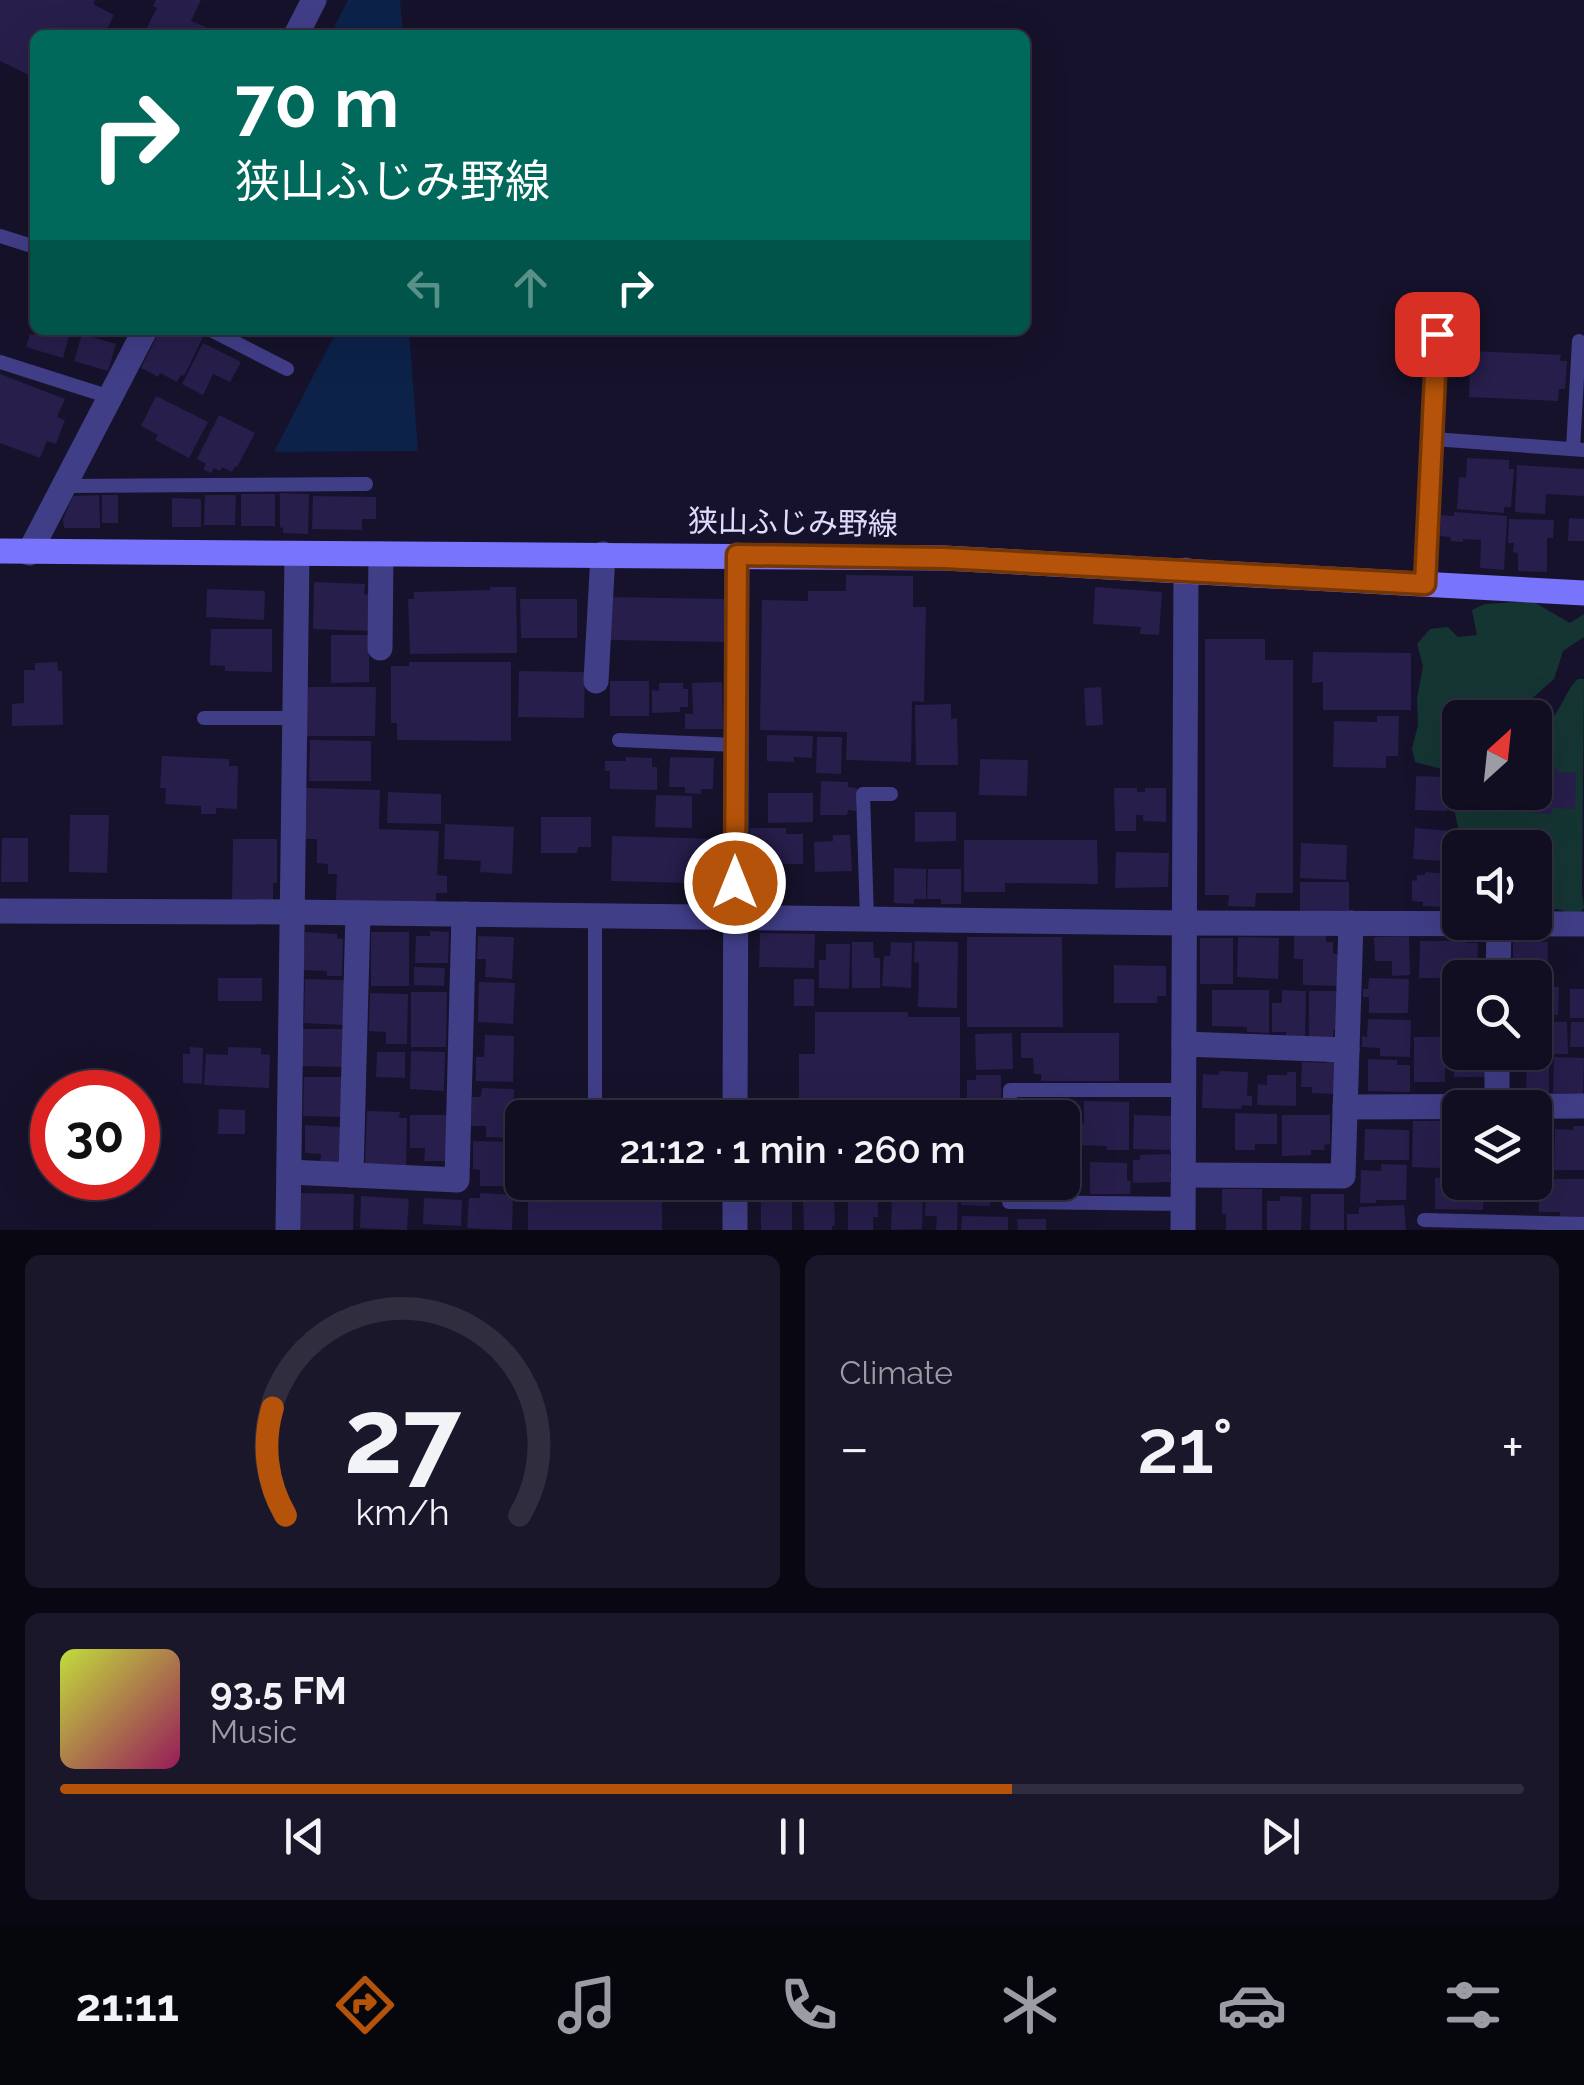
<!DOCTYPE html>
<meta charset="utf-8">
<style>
body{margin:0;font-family:Raleway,"Noto Sans JP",sans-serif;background:#191729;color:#f1f3f6;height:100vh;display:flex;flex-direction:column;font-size:38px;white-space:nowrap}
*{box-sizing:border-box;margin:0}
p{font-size:32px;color:#9c9ca5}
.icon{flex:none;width:55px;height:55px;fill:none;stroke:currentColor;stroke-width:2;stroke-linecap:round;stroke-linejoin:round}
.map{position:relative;height:1230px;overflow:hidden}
.sheet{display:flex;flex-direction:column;gap:25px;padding:25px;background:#090812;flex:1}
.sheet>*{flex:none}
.guide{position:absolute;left:30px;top:30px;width:1000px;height:305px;border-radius:15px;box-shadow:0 10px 40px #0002,0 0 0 2px #302e3e;background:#00695c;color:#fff;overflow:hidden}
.needle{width:65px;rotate:27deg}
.buttons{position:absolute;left:1442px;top:700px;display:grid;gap:20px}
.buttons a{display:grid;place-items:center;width:110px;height:110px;border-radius:15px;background:#100e20;box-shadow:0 10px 40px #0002,0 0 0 2px #302e3e;font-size:50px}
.speed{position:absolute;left:30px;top:1070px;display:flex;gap:20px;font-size:50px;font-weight:700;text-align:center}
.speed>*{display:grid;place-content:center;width:130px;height:130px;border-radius:50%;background:#100e20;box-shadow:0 10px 40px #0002,0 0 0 2px #302e3e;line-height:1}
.speed .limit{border:15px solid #d22;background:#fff;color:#111}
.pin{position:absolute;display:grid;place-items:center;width:85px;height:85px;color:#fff;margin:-42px;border-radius:20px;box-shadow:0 5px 15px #0006}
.me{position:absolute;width:110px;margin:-55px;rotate:0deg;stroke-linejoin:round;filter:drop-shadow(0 0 8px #0008)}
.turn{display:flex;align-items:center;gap:35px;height:210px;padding:0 40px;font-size:45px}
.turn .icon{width:130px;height:130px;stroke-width:2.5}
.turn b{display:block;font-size:70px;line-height:85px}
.lanes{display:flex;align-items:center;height:95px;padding:0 40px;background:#0003;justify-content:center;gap:50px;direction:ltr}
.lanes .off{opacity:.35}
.big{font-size:75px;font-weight:600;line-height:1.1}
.sheet .card{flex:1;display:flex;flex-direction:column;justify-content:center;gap:15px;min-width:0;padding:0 35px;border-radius:15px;background:#191729}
.sheet .dial{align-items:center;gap:0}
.dial svg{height:260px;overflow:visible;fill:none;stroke:#302e3e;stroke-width:7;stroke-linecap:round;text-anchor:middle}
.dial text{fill:#f1f3f6;stroke:none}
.song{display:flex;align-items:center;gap:30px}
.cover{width:120px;height:120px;border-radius:15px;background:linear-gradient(135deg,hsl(70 70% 55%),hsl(330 70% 35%))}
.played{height:10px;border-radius:5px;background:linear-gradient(90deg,#b45309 65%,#302e3e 65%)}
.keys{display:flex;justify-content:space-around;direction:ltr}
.heat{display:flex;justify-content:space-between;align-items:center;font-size:55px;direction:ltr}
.sheet .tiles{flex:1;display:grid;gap:25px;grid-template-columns:1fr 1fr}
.card:last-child{grid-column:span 2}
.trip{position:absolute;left:505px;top:1100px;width:575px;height:100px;border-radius:15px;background:#100e20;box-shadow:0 10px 40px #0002,0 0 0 2px #302e3e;font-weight:600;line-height:100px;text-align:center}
.dock{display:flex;height:160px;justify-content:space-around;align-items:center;background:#06060d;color:#9c9ca5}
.dock .icon{width:70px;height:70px}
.dock .selected{color:#b45309}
.dock b{font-size:45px;color:#f1f3f6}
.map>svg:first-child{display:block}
.green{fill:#153533}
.water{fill:#0c2249}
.building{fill:#271e4b}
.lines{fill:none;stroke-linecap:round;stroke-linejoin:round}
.lane{stroke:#413e88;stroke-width:14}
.street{stroke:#413e88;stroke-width:25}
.secondary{stroke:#7875fc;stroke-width:25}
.route-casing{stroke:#753606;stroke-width:25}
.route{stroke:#b45309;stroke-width:18}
.labels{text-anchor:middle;stroke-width:10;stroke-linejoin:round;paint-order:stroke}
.street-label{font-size:30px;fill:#e0dcfe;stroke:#16122b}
</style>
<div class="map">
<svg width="1584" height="1230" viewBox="0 0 1584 1230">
<rect width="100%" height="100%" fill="#16122b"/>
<path class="green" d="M1532,601L1570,623L1584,614V637L1563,651L1554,679L1527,703L1519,717L1460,718V792H1535V729C1558,726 1562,693 1578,679H1584L1582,892L1584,908L1578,915L1557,909L1535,915V848H1460V863L1459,849L1461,840L1455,814L1454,781L1449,771L1415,762L1412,749L1418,725L1417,699L1423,666L1417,644L1430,629L1448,627L1458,637L1477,635L1472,610L1485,604Z"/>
<g class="water">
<path d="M348,0H400L403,35H330Z"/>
<path d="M337,330H409L418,451L274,452Z"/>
</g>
<g class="building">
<path d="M0,0H95L93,4L114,15L104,35H35V78L0,61Z"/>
<path d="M156,0H201L191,21L225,35H143L157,8L153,6Z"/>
<path d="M36,330H45L69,336L63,358L26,347L30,334L35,335Z"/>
<path d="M160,330H177L182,332L183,330H190L203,337L184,376L181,375L177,382L160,373L158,377L141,368Z"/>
<path d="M82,334L116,344L108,371L74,361Z"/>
<path d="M203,343L241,362L230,382L213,374L203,395L182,384Z"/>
<path d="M1470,351L1561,355L1560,361H1567L1565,389H1559L1558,401L1469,397Z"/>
<path d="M0,374L65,399L57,417L65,420L56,444L47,441L40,458L0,443Z"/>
<path d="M156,396L208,422L189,458L155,440L158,435L141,426Z"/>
<path d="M219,415L255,433L237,467L235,466L232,472L222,467L220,471L214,468L211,473L203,469L206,464L197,459Z"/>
<path d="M1467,458L1509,460V469H1514L1511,507H1504V513L1457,509L1459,477L1466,478Z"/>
<path d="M1517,465L1584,469V496L1546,494L1545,514L1515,512Z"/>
<path d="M280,493L309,494L308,534L283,533V528L280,527Z"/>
<rect x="241" y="494" width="34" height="32"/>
<path d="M99,495L100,528H64L63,519L73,496Z"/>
<rect x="102" y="495" width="16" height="28"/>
<path d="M205,495H236L235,525H204Z"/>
<path d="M313,496L376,497V519H362V530L312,529Z"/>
<path d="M172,498L201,499V527H172Z"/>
<path d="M1454,512L1507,516L1504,570L1480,568L1481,540L1463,539V542L1450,541L1451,537L1440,536L1441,515L1454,516Z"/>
<path d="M1569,518L1584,519V541H1568Z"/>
<path d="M1509,519L1554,520L1553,538H1547V572L1518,571V553L1513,552L1514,543H1508Z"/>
<path d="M846,575L913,576V607H926L924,702L912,701L911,762L846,760L847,732L760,730L762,600L808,601V591H846Z"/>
<path d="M314,582L365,584L364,594L369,595V631L313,629Z"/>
<path d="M490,587H516L517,653L410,654L408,599H414V592L490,590Z"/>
<path d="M1095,587L1162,592L1159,635L1140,634L1141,627L1093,624Z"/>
<path d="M207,589L265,591L264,620L206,617Z"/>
<path d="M609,597L726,599V642L608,640Z"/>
<path d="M520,599H577V638H521Z"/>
<path d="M211,629H272V672L225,671V666L210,665Z"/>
<path d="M331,635H369V682L331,683Z"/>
<path d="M1205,639H1265V660H1293V893H1256L1255,907L1228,906L1229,895H1205Z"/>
<path d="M1313,652L1411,653V710H1323V682L1312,683Z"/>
<path d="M57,662L58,671H62L63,725L12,726V704L24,703V670H35V663Z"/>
<path d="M409,662H511V741L397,740V723H391V666H409Z"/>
<path d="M519,671L585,672L584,718L518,717Z"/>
<rect x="610" y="681" width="39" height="35"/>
<path d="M722,682L723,729H685V714H693L692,683Z"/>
<path d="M659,683H683V689H688V707H680V712L652,713V690L659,691Z"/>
<path d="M307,687H376L375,736H307Z"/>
<path d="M1101,687L1103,725L1086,726L1084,688Z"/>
<path d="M951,704V719L957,718L958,765H916L915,705Z"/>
<path d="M1377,716H1399L1398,756H1386V768L1333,767L1334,721L1377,722Z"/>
<path d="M767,735L813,736L812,758L794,757V762L767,761Z"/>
<path d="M817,737H842L841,774L816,773Z"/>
<path d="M310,740L371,741V781H309Z"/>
<path d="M162,756L229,759V766H238L237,809L216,808V814H201V806L165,804L166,788H160Z"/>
<path d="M626,757L652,758V767H657V790L610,789V771H605V761H626Z"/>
<path d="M670,757L714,758L713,789H701V794L685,793V787H669Z"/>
<path d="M980,759L1028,760L1027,796L979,795Z"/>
<path d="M1535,768L1558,769V772L1576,773L1575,809L1552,808V814L1532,813V807H1510L1511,792H1535Z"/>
<path d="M1416,776L1448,777L1447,811L1415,810Z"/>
<path d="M821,781L848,782V787L857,788L856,811L848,810L847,815H820Z"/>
<path d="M305,788L380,790L379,829L439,831L437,875L447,876V893H436V905L336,901L337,874H328V864L317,863V839H304Z"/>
<path d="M1114,788H1137V792H1145V788H1166V822L1143,821V815H1136V831H1115Z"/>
<path d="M388,792L441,794V824L387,823Z"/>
<path d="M768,793H813V822L768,823Z"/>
<path d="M656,795L692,796V828L655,827Z"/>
<path d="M915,812H956V841L915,842Z"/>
<path d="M70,815H109L107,873L69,872Z"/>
<path d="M541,817H591V847H578L577,853H541Z"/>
<path d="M445,824L514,827L512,874L480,872L481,861L444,859Z"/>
<path d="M750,828H786V834H803V864H750Z"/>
<path d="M1415,828L1451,831L1450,851L1443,850V861L1413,859Z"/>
<path d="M833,835H850L852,871L815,872L814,842L833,841Z"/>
<path d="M612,836L724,839L723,884L611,881Z"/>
<path d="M2,838H28V882H1Z"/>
<path d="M233,839H277V883H273V901L232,900Z"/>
<path d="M964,840H1097L1098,884L1005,883V892H964Z"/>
<path d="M1301,843L1347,845L1346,880L1300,878Z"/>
<path d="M1116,852L1169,853L1168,887L1115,888Z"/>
<path d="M894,868L926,869V899H914V904L894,903Z"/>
<path d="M928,869H961V904H941V899H927Z"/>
<path d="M1426,872L1448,874L1446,907L1423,906V902L1412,901V880L1417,881V875H1425Z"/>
<rect x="1300" y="882" width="49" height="31"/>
<path d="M430,931L449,932L448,963H415L416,936H430Z"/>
<path d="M305,932L337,934V938L343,939L342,976H327V971L303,970Z"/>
<rect x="371" y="932" width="38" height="54"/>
<path d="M760,933L815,934L814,968L759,967Z"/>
<path d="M1294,934H1326V942H1333V954H1338L1339,986L1303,985V959H1294Z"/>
<path d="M478,936L514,937L512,979L485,977L486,959H477Z"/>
<path d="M1409,936L1410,975L1392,976V961H1375L1374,937Z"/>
<path d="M1456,936H1466V943H1478L1477,978H1419L1420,941H1456Z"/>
<path d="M967,937H1062L1063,1027H967Z"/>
<path d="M1238,937L1279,938L1278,979L1237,977Z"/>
<rect x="1200" y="938" width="33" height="46"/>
<path d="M915,941L958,942L957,1008L918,1007L919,963L914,962Z"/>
<path d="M852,942H873L874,958H880V988H852Z"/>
<path d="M891,942L912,943L911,988L882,986L884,956H890Z"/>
<path d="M1513,942H1548L1547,985H1535V978H1513Z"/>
<path d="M826,944H850L849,989L819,988V960H826Z"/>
<path d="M1114,965L1166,966V996H1157V1003H1114Z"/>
<path d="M414,967L445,968L444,986L414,985Z"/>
<rect x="218" y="978" width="44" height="23"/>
<path d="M1369,978L1409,979L1408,1013H1369V997H1363V989H1368Z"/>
<path d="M305,979L345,980L344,1025L304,1023Z"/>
<rect x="794" y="979" width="20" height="27"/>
<path d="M479,982L515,983L513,1024L478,1022Z"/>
<path d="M1535,987H1559L1558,1015H1535Z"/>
<rect x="1570" y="989" width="14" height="29"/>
<path d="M1212,990H1269V1033L1247,1032V1027L1212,1026Z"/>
<path d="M1282,990L1306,991L1305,1036H1286V1032H1272V1003H1282Z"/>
<path d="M1309,991H1343L1342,1030H1334L1333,1037H1309Z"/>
<path d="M411,992H447L446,1047H411Z"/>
<path d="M370,993L408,994L407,1044H386V1032L369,1031Z"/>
<path d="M815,1012H908V1017H960V1113H799V1054H815Z"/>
<path d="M1368,1019L1411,1020L1410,1057L1380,1056V1048L1362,1047V1036L1367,1037Z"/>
<path d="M1535,1022H1567L1568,1054H1544L1545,1050H1535Z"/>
<path d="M1571,1022H1584V1047H1570Z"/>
<path d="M301,1029H343L342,1067L301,1066Z"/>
<path d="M1012,1033L1013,1069L976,1070L975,1034Z"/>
<path d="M1021,1033H1119V1081H1041V1074H1034L1033,1058H1021Z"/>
<path d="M485,1035L514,1036L513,1082L476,1081V1057H484Z"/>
<path d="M1414,1037H1449V1061H1445V1082H1414Z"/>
<path d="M1454,1037H1460V1052H1490V1077H1454Z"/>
<path d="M190,1047L203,1048L202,1084L183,1083V1054H190Z"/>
<path d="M228,1047L261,1048V1054L270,1055L269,1088L204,1085L206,1054L228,1055Z"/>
<path d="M411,1051L445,1052L444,1091L410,1089Z"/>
<path d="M377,1052H405V1078L376,1077Z"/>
<path d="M1554,1057L1584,1058L1583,1094L1553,1093Z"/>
<path d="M1527,1058L1549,1059V1093L1526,1092Z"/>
<path d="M1368,1059L1397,1060V1065H1410V1092L1368,1091Z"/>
<path d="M1327,1060H1336L1335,1094L1312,1093V1087H1301L1302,1062L1327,1063Z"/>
<path d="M1219,1071L1248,1072L1247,1096H1252V1106L1242,1105L1241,1109L1202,1108L1203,1074L1219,1075Z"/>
<path d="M1287,1072H1296V1106L1257,1105L1258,1084L1267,1085V1075H1287Z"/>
<path d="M976,1075H1001V1115H967V1080H976Z"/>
<path d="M304,1077H344V1117L303,1116Z"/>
<path d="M482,1088L514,1089L512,1138L486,1137V1126H471L472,1097H481Z"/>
<path d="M1084,1101L1129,1102V1150H1106L1107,1146L1078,1145V1124L1084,1123Z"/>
<path d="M219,1109L245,1110V1134H218Z"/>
<path d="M1024,1109L1073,1110V1137H1069V1156H1062V1118H1024Z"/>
<path d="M367,1111L400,1112L399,1118H407L406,1165L365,1164Z"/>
<path d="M1235,1113L1277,1114V1144H1255V1150H1235Z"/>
<path d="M410,1115H447V1161H424L425,1148H410Z"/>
<path d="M1134,1115L1174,1116V1150L1133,1149Z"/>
<path d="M1282,1115H1330V1144L1324,1145L1325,1150H1311V1155L1282,1156Z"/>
<path d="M1413,1121H1440V1168L1412,1167Z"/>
<path d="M305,1125L342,1127L340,1167L320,1166L321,1154L305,1153Z"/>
<path d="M1460,1126V1170H1445L1444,1127Z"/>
<path d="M1573,1126H1584V1170H1554L1555,1129L1573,1130Z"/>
<path d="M1365,1129L1409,1130V1160H1364Z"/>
<rect x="1535" y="1132" width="17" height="35"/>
<path d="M473,1141L513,1142V1186H480V1170L473,1169Z"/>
<path d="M1170,1154V1182L1133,1183V1160H1140V1155Z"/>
<path d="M1090,1162L1127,1163V1181H1131L1130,1194H1090Z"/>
<path d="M1381,1164L1407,1165L1406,1200H1376V1203H1360L1361,1170L1381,1171Z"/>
<path d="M1062,1169H1071L1070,1197L1033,1195V1182H1062Z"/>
<path d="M1435,1178H1460V1182H1483V1210L1435,1209Z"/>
<path d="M1539,1179H1584V1217H1560V1212H1539Z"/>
<path d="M962,1182H999L998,1202L990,1201V1206L961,1205Z"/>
<path d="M936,1188L958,1189L957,1230H936L937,1216H925L926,1193H936Z"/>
<path d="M1222,1189H1262V1230H1226V1214H1222Z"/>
<path d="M761,1192H785V1197H792V1230H761Z"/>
<path d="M301,1193L354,1194L353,1230H301Z"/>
<path d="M480,1193L513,1195L512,1230L467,1228L469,1198H480Z"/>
<path d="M848,1193L878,1194V1217H873V1230H848Z"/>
<path d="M834,1194L835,1226H832V1230H804L803,1195Z"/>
<path d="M892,1194L923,1195L922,1229L891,1230Z"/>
<path d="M1311,1194H1344V1230H1310Z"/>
<path d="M361,1196L409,1199L407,1230L360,1228Z"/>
<path d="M1280,1196L1302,1197L1301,1230H1267V1201H1280Z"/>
<path d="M528,1197L662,1198V1230H528Z"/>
<path d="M424,1198L462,1200L461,1226L423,1224Z"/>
<path d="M1404,1205L1406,1230H1347V1214H1359V1207Z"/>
<path d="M962,1216L1008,1217V1230H961Z"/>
<path d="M1017,1219H1046V1230H1018Z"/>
</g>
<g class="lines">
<g class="lane">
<path d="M0,236L35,247"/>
<path d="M211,330L287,369"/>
<path d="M0,362L110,397"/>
<path d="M1433,439L1437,334"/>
<path d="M1573,449L1579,341"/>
<path d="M64,486L366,484"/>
<path d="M1425,584L1433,439L1584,450"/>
<path d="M204,718H295"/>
<path d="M619,740L736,745"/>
<path d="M867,919L863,794H891"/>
<path d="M595,1099V916"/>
<path d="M1010,1118V1090H1184"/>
<path d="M1009,1182V1202L1184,1204"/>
<path d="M1424,1220L1584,1224"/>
</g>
<g class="street">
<path d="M296,35L314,0"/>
<path d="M29,553L145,330"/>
<path d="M380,648L381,554"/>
<path d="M596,681L603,554"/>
<path d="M0,911L292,912L1185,923L1584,924"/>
<path d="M1498,978L1499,923"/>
<path d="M1184,1044L1347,1050"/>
<path d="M1345,1107L1584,1106"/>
<path d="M1497,1107V1052"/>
<path d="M735,1118L737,555"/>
<path d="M289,1172L457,1180L464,914"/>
<path d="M351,1175L358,913"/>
<path d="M1183,1175L1343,1176L1351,923"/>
<path d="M735,1182V1230"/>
<path d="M288,1230L297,554"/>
<path d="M1183,1230L1186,570"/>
</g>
<path class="secondary" d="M0,551L944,558L1584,593"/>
</g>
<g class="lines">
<g class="route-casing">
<path id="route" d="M735,883L737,555L944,558L1425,584L1437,334"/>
</g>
<use href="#route" class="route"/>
</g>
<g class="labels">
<g class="street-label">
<text transform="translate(793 523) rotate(1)" y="10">狭山ふじみ野線</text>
</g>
</g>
</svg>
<div class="buttons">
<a><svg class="needle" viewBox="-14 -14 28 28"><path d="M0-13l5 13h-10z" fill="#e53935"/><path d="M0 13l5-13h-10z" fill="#9c9ca5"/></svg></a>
<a><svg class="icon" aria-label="sound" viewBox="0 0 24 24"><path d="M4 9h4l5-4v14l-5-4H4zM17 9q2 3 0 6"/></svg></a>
<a><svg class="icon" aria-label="search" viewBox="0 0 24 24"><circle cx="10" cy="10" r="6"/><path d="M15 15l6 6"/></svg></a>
<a><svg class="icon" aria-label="layers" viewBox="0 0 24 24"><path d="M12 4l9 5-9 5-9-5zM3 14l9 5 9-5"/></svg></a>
</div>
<div class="speed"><div class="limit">30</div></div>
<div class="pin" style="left:1437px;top:334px;background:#d93025"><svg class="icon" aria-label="arrive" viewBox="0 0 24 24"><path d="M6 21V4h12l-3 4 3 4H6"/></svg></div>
<svg class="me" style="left:735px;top:883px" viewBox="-20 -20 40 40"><circle r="17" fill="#b45309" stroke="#fff" stroke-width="3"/><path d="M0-11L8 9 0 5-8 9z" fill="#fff"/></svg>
<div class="trip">21:12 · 1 min · 260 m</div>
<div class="guide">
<div class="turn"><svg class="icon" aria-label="right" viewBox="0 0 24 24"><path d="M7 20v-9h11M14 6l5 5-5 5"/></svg><div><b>70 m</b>狭山ふじみ野線</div></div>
<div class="lanes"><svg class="icon off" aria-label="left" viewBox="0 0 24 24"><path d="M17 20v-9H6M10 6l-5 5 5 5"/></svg><svg class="icon off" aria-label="ahead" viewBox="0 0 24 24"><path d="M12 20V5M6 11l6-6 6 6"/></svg><svg class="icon" aria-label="right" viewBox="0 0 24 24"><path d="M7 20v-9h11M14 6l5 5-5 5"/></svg></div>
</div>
</div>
<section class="sheet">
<div class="tiles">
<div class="card dial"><svg viewBox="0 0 100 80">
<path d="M14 69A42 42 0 1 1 86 69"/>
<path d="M14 69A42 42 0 0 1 10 36" stroke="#b45309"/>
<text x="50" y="56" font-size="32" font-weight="700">27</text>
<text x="50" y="72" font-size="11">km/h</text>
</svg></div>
<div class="card"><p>Climate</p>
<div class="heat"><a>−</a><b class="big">21°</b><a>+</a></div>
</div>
<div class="card">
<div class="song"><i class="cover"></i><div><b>93.5 FM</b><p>Music</p></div></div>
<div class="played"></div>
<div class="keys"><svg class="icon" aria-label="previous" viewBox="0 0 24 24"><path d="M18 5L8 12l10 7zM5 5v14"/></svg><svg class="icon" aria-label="pause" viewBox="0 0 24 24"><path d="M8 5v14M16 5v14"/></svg><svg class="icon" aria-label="next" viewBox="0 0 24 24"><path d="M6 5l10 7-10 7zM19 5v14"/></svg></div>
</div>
</div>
</section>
<nav class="dock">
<b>21:11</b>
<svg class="icon selected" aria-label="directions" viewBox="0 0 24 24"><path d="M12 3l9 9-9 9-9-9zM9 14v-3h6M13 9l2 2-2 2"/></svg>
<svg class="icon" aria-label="music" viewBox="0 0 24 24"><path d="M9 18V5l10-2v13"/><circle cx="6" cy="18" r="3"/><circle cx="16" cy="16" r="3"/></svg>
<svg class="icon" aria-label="phone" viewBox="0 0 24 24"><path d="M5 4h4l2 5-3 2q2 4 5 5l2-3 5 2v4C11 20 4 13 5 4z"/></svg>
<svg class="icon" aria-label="climate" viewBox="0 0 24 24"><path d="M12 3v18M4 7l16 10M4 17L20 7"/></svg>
<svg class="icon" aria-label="car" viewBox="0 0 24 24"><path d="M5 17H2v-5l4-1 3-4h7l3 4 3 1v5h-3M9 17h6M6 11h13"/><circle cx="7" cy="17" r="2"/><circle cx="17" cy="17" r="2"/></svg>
<svg class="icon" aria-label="filters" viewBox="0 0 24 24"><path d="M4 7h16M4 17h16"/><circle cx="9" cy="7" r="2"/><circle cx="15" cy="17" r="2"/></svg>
</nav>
